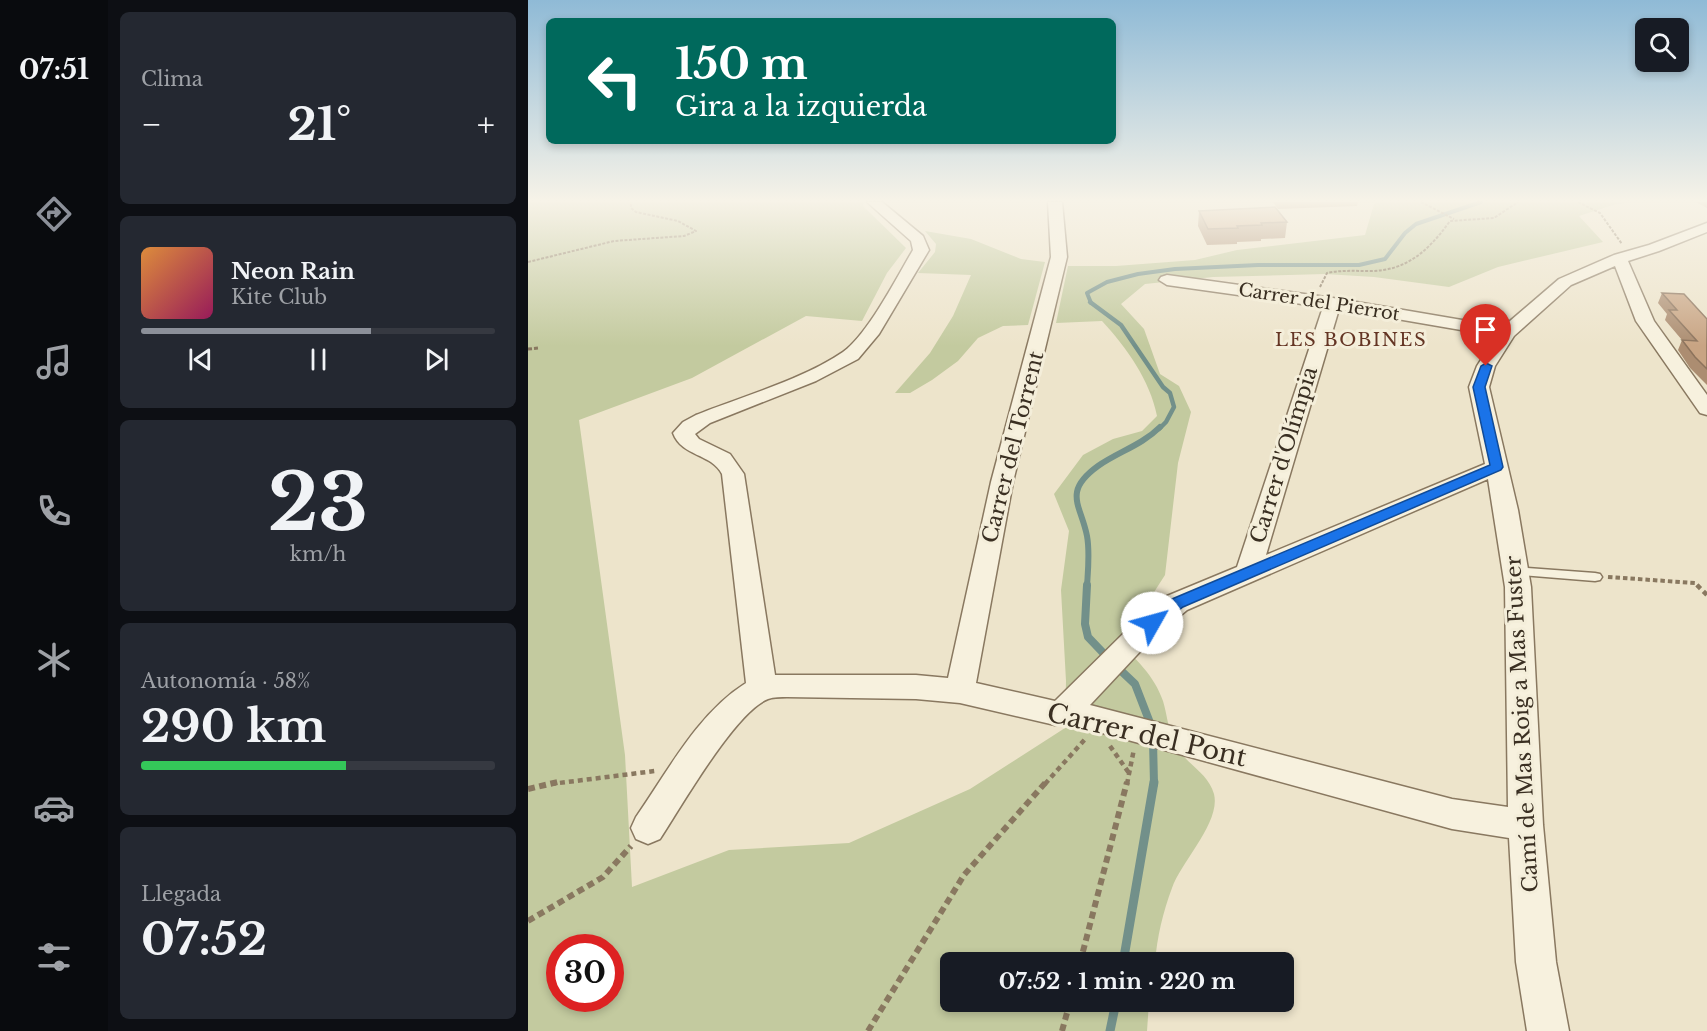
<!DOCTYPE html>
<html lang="es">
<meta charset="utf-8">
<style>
body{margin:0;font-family:"Libre Baskerville",serif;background:#242831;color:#f1f3f6;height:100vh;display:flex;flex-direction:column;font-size:22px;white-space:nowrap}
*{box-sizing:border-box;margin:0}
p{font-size:20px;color:#9ea1a6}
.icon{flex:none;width:33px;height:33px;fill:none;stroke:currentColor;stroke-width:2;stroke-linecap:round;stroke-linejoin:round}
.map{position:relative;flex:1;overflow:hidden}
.details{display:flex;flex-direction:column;gap:12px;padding:12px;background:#0d0f14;width:420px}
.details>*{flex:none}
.banner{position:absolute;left:18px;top:18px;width:570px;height:126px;border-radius:9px;box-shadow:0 3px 9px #0003;background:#00695c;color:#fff;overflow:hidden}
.fabs{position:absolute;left:1107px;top:18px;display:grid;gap:12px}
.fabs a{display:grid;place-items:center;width:54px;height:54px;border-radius:9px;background:#171b24;box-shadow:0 3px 9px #0003;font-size:30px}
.speed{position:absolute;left:18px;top:934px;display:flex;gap:12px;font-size:30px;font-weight:700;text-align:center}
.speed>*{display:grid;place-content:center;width:78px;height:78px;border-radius:50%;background:#171b24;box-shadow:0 3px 9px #0003;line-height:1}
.speed .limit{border:9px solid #d22;background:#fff;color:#111}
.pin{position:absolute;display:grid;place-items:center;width:51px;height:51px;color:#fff;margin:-62px -26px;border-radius:50% 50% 50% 0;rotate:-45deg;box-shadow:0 0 6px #0007}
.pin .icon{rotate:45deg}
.me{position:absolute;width:66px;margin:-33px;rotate:52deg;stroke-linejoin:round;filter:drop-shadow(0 0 4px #0008)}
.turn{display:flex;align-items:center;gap:21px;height:126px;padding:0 30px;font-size:27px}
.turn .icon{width:78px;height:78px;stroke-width:2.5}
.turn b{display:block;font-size:42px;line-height:51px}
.big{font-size:45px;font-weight:700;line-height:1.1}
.details .card{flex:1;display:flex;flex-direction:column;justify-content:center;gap:9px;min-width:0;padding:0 21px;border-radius:9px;background:#242831}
.details .dial{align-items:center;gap:0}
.dial b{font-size:78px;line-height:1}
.song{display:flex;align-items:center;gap:18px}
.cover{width:72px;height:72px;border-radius:9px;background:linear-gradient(135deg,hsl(30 70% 55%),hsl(330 70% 35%))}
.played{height:6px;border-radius:3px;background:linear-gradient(90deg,#8c9099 65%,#363941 65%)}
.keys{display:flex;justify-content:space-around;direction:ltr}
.heat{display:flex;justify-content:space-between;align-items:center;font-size:33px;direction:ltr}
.charge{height:9px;border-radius:4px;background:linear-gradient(90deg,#34c759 58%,#363941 0)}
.trip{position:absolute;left:412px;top:952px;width:354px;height:60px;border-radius:9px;background:#171b24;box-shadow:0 3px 9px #0003;font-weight:700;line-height:60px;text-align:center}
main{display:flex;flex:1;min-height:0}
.menu{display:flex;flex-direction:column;width:108px;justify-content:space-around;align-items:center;background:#090b0e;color:#9ea1a6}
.menu .icon{width:42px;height:42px}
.menu .current{color:#8c9099}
.menu b{font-size:27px;color:#f1f3f6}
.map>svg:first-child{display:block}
.green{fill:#c3ca9f;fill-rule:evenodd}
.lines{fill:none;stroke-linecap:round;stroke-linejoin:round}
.stream-far4{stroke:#72908a;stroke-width:4}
.stream-far3{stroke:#72908a;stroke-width:4.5}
.stream-far2{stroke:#72908a;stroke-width:6}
.stream-far1{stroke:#72908a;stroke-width:8}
.stream{stroke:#72908a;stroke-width:9}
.lane-casing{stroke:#897860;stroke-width:3}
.street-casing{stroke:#897860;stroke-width:3}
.path-far4{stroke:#897860;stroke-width:2;stroke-dasharray:3 1.5;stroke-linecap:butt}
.path-far3{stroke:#897860;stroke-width:3;stroke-dasharray:4 2;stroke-linecap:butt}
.path-far2{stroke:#897860;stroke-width:4;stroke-dasharray:4.5 3;stroke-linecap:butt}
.path-far1{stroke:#897860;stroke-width:4.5;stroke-dasharray:5 4;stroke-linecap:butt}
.path{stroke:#897860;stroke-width:6;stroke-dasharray:7 4.5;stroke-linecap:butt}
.lane{fill:#f7f1de;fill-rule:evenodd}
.street{fill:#f7f1de;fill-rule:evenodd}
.wall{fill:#ac8d71}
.building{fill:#c8a483;stroke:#8c735c;stroke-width:1.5}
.route{fill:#1a73e8;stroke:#114b97;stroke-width:1.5}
.labels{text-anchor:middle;stroke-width:6;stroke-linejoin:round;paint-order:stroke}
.far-street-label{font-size:18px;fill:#3a2f22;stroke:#f4eeda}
.far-neighbourhood-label{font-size:18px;letter-spacing:1.5px;fill:#643524;stroke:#f4eeda}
.street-label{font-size:21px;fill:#3a2f22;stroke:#f4eeda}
.near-street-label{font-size:26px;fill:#3a2f22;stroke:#f4eeda}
</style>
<main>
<nav class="menu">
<b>07:51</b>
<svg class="icon current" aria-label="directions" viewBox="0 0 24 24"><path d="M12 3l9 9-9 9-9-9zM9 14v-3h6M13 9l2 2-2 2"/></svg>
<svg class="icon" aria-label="music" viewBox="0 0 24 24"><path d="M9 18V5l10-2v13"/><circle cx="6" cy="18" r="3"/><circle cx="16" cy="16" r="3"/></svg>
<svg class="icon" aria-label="phone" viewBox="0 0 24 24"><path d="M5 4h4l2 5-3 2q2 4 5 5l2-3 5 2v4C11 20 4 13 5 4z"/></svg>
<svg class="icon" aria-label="climate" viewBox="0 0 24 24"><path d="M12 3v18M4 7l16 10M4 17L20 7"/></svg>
<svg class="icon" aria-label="car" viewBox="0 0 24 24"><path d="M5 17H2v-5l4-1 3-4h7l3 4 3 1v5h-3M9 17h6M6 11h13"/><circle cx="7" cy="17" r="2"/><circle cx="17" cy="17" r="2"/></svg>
<svg class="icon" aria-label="filters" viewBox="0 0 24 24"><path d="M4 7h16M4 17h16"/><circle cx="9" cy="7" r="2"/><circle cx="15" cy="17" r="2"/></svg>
</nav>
<section class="details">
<div class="card"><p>Clima</p>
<div class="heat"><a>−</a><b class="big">21°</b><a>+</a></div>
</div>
<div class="card">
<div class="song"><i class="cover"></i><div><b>Neon Rain</b><p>Kite Club</p></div></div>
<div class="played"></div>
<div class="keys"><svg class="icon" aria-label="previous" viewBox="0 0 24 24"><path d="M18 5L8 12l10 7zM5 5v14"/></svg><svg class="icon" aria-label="pause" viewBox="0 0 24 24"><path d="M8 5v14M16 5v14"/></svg><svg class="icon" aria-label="next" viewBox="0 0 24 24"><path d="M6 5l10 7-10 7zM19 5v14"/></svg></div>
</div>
<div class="card dial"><b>23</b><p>km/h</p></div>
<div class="card"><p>Autonomía · 58%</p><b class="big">290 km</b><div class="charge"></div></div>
<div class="card"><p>Llegada</p><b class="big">07:52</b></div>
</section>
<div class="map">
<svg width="1179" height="1031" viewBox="0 0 1179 1031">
<rect width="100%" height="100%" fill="#ede4cb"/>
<g class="green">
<path d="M0,202H336L335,206L378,248L359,273L334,321L278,316L164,378L51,420L97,755L104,887L201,850L321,843L442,789L537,728L538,681L533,590L541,531L526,494L555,455L585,439L614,431L629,416C622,380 598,347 574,321L528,323L540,266H588L667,260L709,250L837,235L846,204L852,202H1102L1085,205L1051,216L1075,242L970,267L921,287L846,277L797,274L685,277L617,284L593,304L616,329L632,374L651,386L663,412L650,463L637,575L612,614L588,640C608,659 626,675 635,701C639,714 640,728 645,740C654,763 679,770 686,794C693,822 653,862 644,888C635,912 629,937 627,963H423V1002H621L619,1031H0ZM32,948H82V999H32Z"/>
<path d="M397,231L443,239L493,259L517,262L500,325L475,326L450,338L430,361L404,380L382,393H367L402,353L425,316L443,275L390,273L407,252L408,244Z"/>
</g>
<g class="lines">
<path class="stream-far4" d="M563,303L559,293L579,282L610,274L647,269L730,265H831L857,259L877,233L888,224L953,202"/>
<path class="stream-far3" d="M562,302L593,325L635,387L642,393L646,407L638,422L631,429"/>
<path class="stream-far2" d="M559,586C560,570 562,552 559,536C553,505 534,492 570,466C590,452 614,445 632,427"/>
<g class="stream-far1">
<path d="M559,585L557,624L560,637L581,659"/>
<path d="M588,666L607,684L624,728"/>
<path d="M625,741L626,784"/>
</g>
<g class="stream">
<path d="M595,963L626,782"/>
<path d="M582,1031L588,1002"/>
</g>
<g class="lane-casing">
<path id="lane" d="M987,567L1067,573L1072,574L1074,577L1072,580L1067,581L982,574L981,571L982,568Z"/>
</g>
<g class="street-casing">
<path id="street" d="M339,202H354L395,236L401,250L351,334L330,359L288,381L182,423L167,434L171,439L202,454L216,474L247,675H388L420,678L463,482L523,257L520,202H534L539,257L485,482L448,683L527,701L602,627L639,596L709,567L795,307L639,285L631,280L633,277L639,275L805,298L975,327L1031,279L1086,255L1121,245L1179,223V232L1131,251L1100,261L1126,321L1179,395V415L1172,413L1108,321L1087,266L1043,285L986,336L967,366L961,387L990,510L1003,587L1015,825L1028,962L1041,1031H999L988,962L981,838L924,829L538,723L527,725L432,703L388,699L259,697C253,697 246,697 240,699C207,712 153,807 132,839L120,844L108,839L103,828L108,817C140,771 170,713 218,683L194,474C183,453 154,457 145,433L155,422L168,415C213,397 276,379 315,352C340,334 369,277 385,250L383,241ZM811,309L968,336L949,366L941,387L957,464L738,555ZM960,479L977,587L980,807L924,799L562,705L622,641L659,610Z"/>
</g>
<g class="path-far4">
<path d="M893,202L926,219"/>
<path d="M1050,202L1072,213L1094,244"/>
<path d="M0,262L86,241L156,236L168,231L150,221L108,212L103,208V202"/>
<path d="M792,287L799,273C813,270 827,271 842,271C879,271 901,250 922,221L966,218L990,202"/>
</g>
<path class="path-far3" d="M0,349L11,348"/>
<path class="path-far2" d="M1080,577L1167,583L1170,586"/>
<g class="path-far1">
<path d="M1169,585L1179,595"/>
<path d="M582,746L601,773"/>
<path d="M23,784L127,771"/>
<path d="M517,784L559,737"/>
<path d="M599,784L606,749"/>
</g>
<g class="path">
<path d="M0,789L30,782"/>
<path d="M0,921L75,877L103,846"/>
<path d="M552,963L599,782"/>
<path d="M340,1031L436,875L518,782"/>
<path d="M534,1031L542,1002"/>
</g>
<use href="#lane" class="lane"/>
<use href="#street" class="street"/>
</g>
<g class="wall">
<path d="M745,202H830L829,206L750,209Z"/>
<path d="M1168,202H1179V208Z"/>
<path d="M671,211L759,222L757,238L733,239V241L709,242V244L679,245L670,226Z"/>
<path d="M1134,293L1179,319V385L1162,368L1150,350L1154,340L1137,320L1139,314L1130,303Z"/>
</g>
<g class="building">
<path d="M747,207L759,222L733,223L734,225L709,226L710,228L680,229L671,211Z"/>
<path d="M1134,293L1156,294L1179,319V369L1167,357L1154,340L1169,341L1141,310H1149Z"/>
</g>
<linearGradient id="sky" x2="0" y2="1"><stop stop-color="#8fbad6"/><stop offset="0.58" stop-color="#f7f3e8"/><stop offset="1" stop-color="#f7f3e8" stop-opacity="0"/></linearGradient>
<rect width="1179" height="346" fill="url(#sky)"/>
<path class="route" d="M958,363L964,366L957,387L975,467L973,470L655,607L629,627H618L616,623L618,619L644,599L962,465L945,387L953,366Z"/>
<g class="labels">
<g class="far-street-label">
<text transform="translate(791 302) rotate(9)" y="6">Carrer del Pierrot</text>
</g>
<g class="far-neighbourhood-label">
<text x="823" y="346">LES BOBINES</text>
</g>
<g class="street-label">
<text transform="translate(485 447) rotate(-76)" y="7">Carrer del Torrent</text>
<text transform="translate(756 455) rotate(-73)" y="7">Carrer d'Olímpia</text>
<text transform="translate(994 724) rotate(-93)" y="7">Camí de Mas Roig a Mas Fuster</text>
</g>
<g class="near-street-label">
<text transform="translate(619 735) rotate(13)" y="9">Carrer del Pont</text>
</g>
</g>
</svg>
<div class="fabs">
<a><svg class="icon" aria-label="search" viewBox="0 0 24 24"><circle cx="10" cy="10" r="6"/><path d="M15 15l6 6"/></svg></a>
</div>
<div class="speed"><div class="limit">30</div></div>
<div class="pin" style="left:958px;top:366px;background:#d93025"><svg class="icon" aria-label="arrive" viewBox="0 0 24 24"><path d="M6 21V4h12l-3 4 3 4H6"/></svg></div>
<svg class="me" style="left:624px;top:623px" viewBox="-20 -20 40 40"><circle r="19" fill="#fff"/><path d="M0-13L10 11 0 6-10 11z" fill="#1a73e8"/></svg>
<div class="trip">07:52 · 1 min · 220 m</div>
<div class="banner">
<div class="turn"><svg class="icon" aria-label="left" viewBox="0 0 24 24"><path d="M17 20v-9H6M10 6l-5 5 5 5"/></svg><div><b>150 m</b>Gira a la izquierda</div></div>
</div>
</div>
</main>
